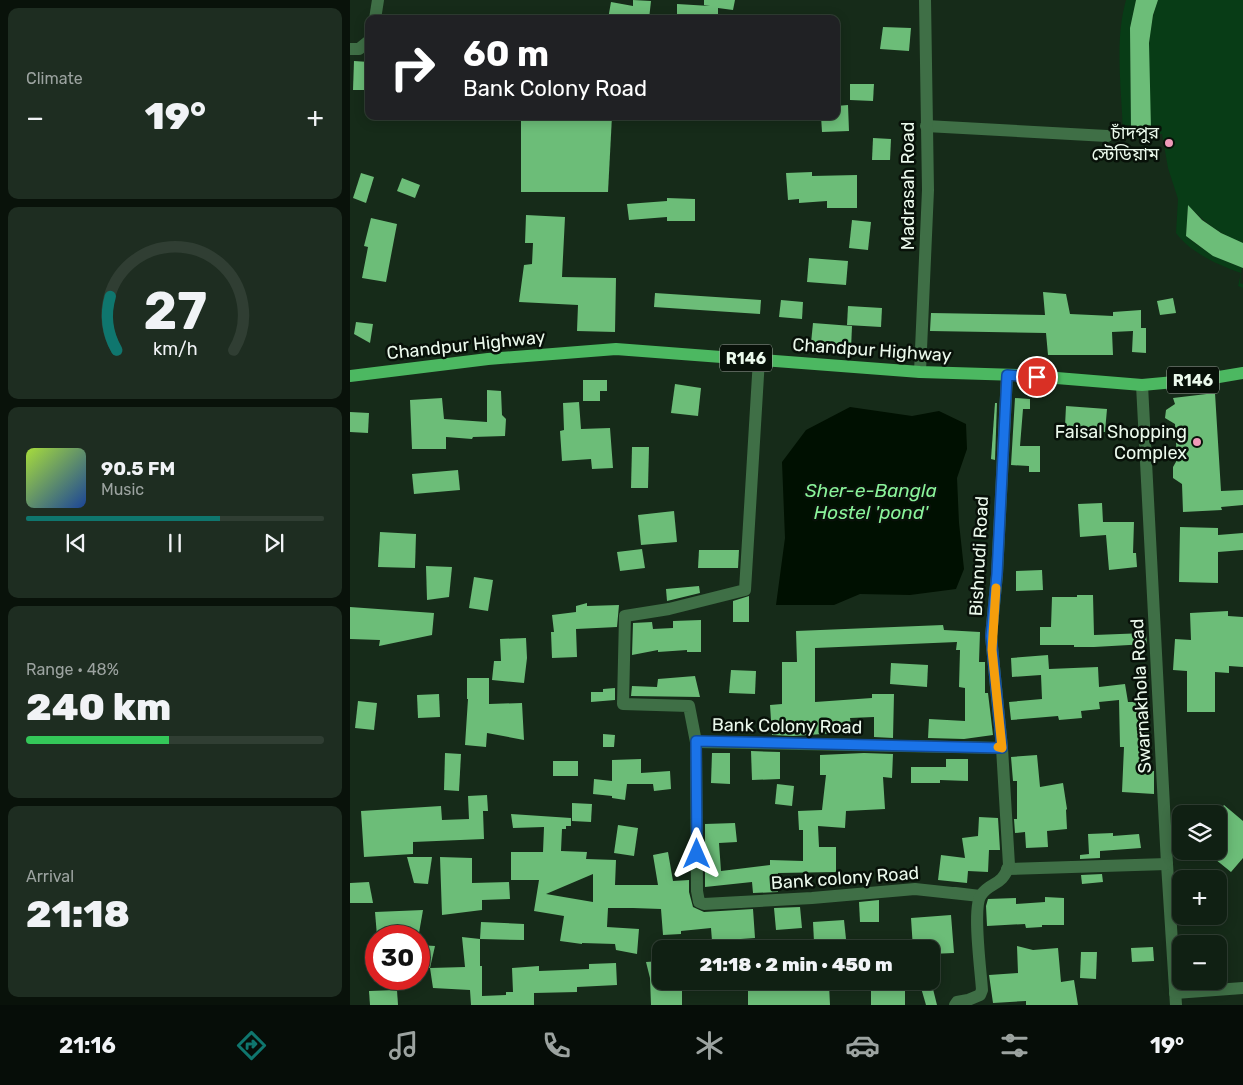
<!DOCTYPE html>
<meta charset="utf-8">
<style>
body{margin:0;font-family:Rubik,"Noto Sans Bengali",sans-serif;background:#1e2d21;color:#f1f3f6;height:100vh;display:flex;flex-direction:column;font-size:19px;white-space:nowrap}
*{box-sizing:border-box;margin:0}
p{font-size:16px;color:#9ca3a0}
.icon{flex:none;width:28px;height:28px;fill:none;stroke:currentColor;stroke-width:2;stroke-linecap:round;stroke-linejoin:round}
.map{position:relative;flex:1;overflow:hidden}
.drawer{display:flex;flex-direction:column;gap:8px;padding:8px;background:#09120a;width:350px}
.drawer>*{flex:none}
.banner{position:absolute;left:15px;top:15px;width:475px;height:105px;border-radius:10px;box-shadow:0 2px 12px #0003,0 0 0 1px #303e33;background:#202124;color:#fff;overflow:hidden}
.fabs{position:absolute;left:822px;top:805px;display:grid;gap:10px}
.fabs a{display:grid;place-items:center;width:55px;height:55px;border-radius:10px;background:#102013;box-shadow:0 2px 12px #0003,0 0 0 1px #303e33;font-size:25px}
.speed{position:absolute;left:15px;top:925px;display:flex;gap:10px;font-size:25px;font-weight:700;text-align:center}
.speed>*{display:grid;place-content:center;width:65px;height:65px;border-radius:50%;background:#102013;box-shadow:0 2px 12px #0003,0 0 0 1px #303e33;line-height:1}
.speed .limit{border:8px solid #d22;background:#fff;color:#111}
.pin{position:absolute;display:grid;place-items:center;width:42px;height:42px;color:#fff;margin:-21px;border:2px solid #fff;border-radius:50%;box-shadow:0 1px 5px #0007}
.me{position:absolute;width:55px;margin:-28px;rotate:0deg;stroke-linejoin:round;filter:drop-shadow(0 0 4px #0008)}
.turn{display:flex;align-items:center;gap:18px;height:105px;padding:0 15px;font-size:22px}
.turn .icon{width:65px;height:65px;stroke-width:2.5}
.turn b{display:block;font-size:35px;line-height:42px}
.big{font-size:38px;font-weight:800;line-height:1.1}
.drawer .widget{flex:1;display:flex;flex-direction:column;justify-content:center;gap:8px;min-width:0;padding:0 18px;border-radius:10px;background:#1e2d21}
.drawer .dial{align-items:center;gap:0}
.dial svg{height:130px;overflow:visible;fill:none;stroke:#303e33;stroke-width:7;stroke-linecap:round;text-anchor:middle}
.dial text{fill:#f1f3f6;stroke:none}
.song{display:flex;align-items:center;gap:15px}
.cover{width:60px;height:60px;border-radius:8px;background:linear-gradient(135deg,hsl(80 70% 55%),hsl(220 70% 35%))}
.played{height:5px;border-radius:2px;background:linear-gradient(90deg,#0f766e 65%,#303e33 65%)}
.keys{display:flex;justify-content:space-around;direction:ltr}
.heat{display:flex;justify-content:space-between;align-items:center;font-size:28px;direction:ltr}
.charge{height:8px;border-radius:4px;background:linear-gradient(90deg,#34c759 48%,#303e33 0)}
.trip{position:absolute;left:302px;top:940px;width:288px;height:50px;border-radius:10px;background:#102013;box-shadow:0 2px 12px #0003,0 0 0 1px #303e33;font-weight:800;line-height:50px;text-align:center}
.tab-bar{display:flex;height:80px;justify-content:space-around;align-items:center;background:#060d08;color:#9ca3a0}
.tab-bar .icon{width:35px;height:35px}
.tab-bar .active{color:#0f766e}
.tab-bar b{font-size:22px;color:#f1f3f6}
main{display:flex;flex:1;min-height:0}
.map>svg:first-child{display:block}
.green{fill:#083c16}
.water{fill:#001001}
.building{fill:#6cbd78;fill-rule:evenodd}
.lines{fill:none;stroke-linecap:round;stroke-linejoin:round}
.minor{stroke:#3f6f46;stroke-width:12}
.primary{stroke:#4cb861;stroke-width:12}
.route-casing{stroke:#114b97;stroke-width:12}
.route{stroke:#1a73e8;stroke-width:9}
.slow{stroke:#f59e0b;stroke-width:9}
.poi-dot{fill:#ef9ab8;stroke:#081109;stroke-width:2}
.labels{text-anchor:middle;stroke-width:5;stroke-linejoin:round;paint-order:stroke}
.shield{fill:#081109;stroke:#a7b3a8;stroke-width:1}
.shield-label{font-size:16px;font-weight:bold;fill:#ebf9ec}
.poi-label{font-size:18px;fill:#ebf9ec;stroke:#081109;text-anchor:end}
.street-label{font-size:18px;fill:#ebf9ec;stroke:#081109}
.water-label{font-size:19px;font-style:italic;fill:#8af39a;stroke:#081109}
</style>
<main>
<section class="drawer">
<div class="widget"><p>Climate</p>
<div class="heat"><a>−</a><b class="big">19°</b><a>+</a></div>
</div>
<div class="widget dial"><svg viewBox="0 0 100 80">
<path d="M14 69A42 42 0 1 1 86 69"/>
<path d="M14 69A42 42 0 0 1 10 36" stroke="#0f766e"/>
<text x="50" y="56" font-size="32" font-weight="700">27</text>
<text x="50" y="72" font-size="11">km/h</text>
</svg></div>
<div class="widget">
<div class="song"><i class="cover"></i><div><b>90.5 FM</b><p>Music</p></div></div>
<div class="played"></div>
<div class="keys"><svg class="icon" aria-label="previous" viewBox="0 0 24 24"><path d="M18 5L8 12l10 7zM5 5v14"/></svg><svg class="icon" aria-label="pause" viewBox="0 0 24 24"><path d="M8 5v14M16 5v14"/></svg><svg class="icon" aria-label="next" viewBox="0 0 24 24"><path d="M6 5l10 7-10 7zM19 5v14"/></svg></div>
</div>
<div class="widget"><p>Range · 48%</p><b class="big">240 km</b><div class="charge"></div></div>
<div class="widget"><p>Arrival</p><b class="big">21:18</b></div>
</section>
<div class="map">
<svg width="893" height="1005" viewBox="0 0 893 1005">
<rect width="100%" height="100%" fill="#162b19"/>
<path class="green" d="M776,0H786L780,28L781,130L801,129C800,86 793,41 808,0H893V243C871,235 854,222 838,205L836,236C853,250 870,260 891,267L893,260L890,283L893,284V288L888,286L891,273C868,265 841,253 826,233L828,199L818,168L812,134L773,135C772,91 764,42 776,0Z"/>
<path class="water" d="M500,407L562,416L589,411L616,424L617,449L607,478L609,523L614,569L606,589L560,595L510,594L484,605H426L435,538L432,462L456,430Z"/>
<g class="building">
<path d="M283,0L301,1L299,19H258L261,2L283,6Z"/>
<path d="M354,0H385L383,10L368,8V19H327V4L360,6L354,5Z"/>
<path d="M786,0H808L803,15L799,43L801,129L781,130L780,28Z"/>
<path d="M533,27L561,28L559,51L530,49Z"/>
<path d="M4,61L19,62V90H3Z"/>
<path d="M500,84H524L523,101L500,100Z"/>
<path d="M498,105L499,131L472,132L471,116H486V106Z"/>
<path d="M171,116H262L258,192H171Z"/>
<path d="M523,138L541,139L540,160H522Z"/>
<path d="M462,172V176L507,175V208H477V201L449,203V199L438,200L436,173Z"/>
<path d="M11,173L24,177L16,203L3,198Z"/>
<path d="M52,178L70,185L65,198L47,191Z"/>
<path d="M317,198L345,199V221H317V217L279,220L277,204L317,201Z"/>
<path d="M838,205L852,220L871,233L893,243V268L863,256L836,236Z"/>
<path d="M176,215L215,217L212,277L266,278L265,332L227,331L228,305L169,302L174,265L182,264L183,243H175Z"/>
<path d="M21,218L47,224L36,282L12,278L18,247L14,246Z"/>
<path d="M502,220L521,222L518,250L499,248Z"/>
<path d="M459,258L498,261L496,285L457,282Z"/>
<path d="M693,292L716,294L720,314L763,316V312L791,310V328H796V353L782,352L783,331L762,332L763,355H698L696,333L580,331L581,313L695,315Z"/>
<path d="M305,293L411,300L410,314L304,307Z"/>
<path d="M823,298L826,313L810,315L807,301Z"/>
<path d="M431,300L453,302L452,319L429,317Z"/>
<path d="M498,306L532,308L531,327L497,325Z"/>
<path d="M6,322L23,324L20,343L4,334Z"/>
<path d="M463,323L502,326L501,349L464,346L461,343Z"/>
<path d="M233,380H257V391H250V401H233Z"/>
<path d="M325,384L351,388L348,416L321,413Z"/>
<path d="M137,390L151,391L152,415L156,419L155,436L123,437L122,439L96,437V449H62L60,400L92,398L94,419L137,422Z"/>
<path d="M865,393L871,491L893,490V505L871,507L872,510L833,512L832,484L823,478V467L827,460L825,424L815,418L816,410L825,404L823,398Z"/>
<path d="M665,398L680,399V409H673L670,446H690V472H679V466L661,465Z"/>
<path d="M229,402L231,429L260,428L263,468L242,469L241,459L212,461L210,431L214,430L213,403Z"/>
<path d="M645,403H647L645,460L641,459Z"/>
<path d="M716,406L757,409L755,432H744V428L715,426Z"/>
<path d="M0,412L19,413L18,433L0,432Z"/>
<path d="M282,447H299L298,488H281Z"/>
<path d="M108,470L110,490L64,494L62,474Z"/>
<path d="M752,503L753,522H784L783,553H786L787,567L759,570L756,535L730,537L728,504Z"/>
<path d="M324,511L327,542L291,545L288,515Z"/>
<path d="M830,527L868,528V535L893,533V550L868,552V583L829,582Z"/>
<path d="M30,532L66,534L65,568L28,567Z"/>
<path d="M292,549L295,568L270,571L267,552Z"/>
<path d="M349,550H389L388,568H348Z"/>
<path d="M76,566L102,567L99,597L77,600Z"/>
<path d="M692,570L693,590L666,591V571Z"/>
<path d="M124,577L143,580L138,611L119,608Z"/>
<path d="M349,586L350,593L317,601L316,589Z"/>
<path d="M727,595H743L744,635L796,633L797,644L744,647H724V645H690V627H701L702,597H727Z"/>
<path d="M399,596V622H383V601Z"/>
<path d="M237,603V606L269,605L267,627L226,629L227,657L202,658L201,632H204L202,615L226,612V606Z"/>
<path d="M0,607L84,613L82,635L29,646L30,640L0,639Z"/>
<path d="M878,611V616L893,617V667L879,666V673L865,672V712H837V671L823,670L825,639L841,640L840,613Z"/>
<path d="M351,620V652H337V650L308,652V650L282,655L283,623L302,622L303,629L323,628V621Z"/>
<path d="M593,625L594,630L630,632L629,662H635V693H638L643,735L614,739L578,738L579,719L615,721V688L609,687L610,650H606L607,642L465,648V702L522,698V694H544L543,738L524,737V717L500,718L502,732L443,736L422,735L420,705L432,704V662H447L446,631Z"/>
<path d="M176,638L177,658L174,683L142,680L144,661H151L150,639Z"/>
<path d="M698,655L699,669L748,667L749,687L775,684L778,702H799V771H804V794L772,792L774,747H770L769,700L749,702L750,709L731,711L732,718L709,720L708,716L661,720L659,702L692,699L691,675L662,677L661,658Z"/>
<path d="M541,663L578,665L577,687L540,684Z"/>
<path d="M381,670L406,671L405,694L379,693Z"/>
<path d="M345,676L350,697L281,696L282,686L307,687L308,679Z"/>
<path d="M117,678H139V704L172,703L174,740L137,733L136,747L115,745L118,699H117Z"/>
<path d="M265,688V700L241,702V692H253V689Z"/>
<path d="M89,694L90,717L68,718L67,695Z"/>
<path d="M8,701L27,703L24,730L5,728Z"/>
<path d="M253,734L265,735L264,747H253Z"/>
<path d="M401,751L430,752V779L402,780Z"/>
<path d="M95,753L111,754L109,791L94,790Z"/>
<path d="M362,753H380V784L361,783Z"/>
<path d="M514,753L543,754L542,778L533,777L535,809L496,811L495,828L468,826L469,847H486V872L428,873V892L403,893L402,882L355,887V824L385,823L387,842L369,843L371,871L420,865V860L453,861V830H449L448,811L472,810L476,775H470V755Z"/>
<path d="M687,755L690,787L713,783L717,809L716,810L717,829L697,831L698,847L676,848L675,832L665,833L664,819H667V781H663L661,757Z"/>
<path d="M291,759V773L320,771L321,789L304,791L303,784H277L275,800L262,798V796L243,794L244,779L262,781V760Z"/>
<path d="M596,759H618V781L590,780V783H561V767H596Z"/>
<rect x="203" y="761" width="25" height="15"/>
<path d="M427,784L444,786L442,806L425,804Z"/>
<path d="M137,795L138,811H133L134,839L63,842V854L14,857L11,811L91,806L92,820L119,819L118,796Z"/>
<path d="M222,803L242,804L241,822L222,821Z"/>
<path d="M874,805L893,821V858L881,872L855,851H869V811Z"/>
<path d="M161,814L221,818V826H216V829H212L211,851L237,852L236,859L266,860L265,885H308L303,855L318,852L323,881L339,880V892L343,907L354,912L403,909L405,938L362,941L361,928L331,931V934L313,935L311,909L283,908H258L257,927L289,929L287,954L266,950L265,944L232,943V944L210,941L214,916L184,911L189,880H161V852H193L194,827L163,828ZM243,874V902L196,894Z"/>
<path d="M629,817L648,818L650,850H639L638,872L618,871L617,883L588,880L591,855L615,858L612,838L628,836Z"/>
<path d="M268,825L288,828L284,856L264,853Z"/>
<path d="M763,833V836L789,834L791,848L750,851V858L730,859V855L739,854L738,834Z"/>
<path d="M57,857H82L78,884L64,883Z"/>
<path d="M90,857L122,858V883L159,882L160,899L132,900V910L92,915Z"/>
<path d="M752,874L753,882L732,884L731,875Z"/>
<path d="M19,882L23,903H0V883Z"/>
<path d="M695,897L714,898V925H692V927L676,928L675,924L637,926L636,906L638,899L666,898V904L695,902Z"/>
<path d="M529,900V922H510L509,902Z"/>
<path d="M450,907L452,928L426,930L424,908Z"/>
<path d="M73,910L69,933L54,936H27L25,912Z"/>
<path d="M601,915L604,953L581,954V949H563L561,918Z"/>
<path d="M494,920L496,939L464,942L463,922Z"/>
<path d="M131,922L174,924V940L130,939Z"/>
<path d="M112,937L130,939V966H132V996L156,995V992H163L162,968L189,966V971L239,969V964L266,963L267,985L227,987V992L184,993V1005H121L120,990L83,988L80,968L115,967Z"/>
<path d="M69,945L85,946L80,968H69Z"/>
<path d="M667,946L683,950L708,948L711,982L724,980L728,1005H676V1001L643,1003L639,975L668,973Z"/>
<path d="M803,947L804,961L782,962L781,948Z"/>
<path d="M731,952H747L746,979L730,978Z"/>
<path d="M311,961V981H332V1005H301L300,978L296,962Z"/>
<path d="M439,981L479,984L480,1005H398V989L440,987Z"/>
<path d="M569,981H581L587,1005H576Z"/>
<rect x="521" y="982" width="34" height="23"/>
<path d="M47,990L48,1005H20L19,991Z"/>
</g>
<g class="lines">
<g class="minor">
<path d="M25,19L28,0"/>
<path d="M0,49H9L19,41"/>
<path d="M576,126L757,136"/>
<path d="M409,359L395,590L319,609L275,616L273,704L339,706L346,742L652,748"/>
<path d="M570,372L578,190L575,0"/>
<path d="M792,385L817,864L826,1005"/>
<path d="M346,741L347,891L349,902L354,904L462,898L565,889L630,896L605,893"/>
<path d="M657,869L817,864"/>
<path d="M825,993L893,988"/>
<path d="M605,1005L607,1002L618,1000L630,995L632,990C631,972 622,907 631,895C641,881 652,887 659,865L652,748L641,636L647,575L657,375"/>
</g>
<path class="primary" d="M0,376L138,359L266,349L570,372L670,375L792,385L857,379L893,373"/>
</g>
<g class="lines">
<g class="route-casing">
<path id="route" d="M347,854L346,741L652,748L641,636L647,574L657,375L687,377"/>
</g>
<use href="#route" class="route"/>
<path class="slow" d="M646,588L642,650L652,748L648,747"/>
</g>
<g class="poi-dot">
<circle cx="819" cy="143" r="5"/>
<circle cx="847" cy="442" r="5"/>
</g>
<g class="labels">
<g class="shield">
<rect x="370" y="344.5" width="52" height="27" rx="4"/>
<rect x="817" y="366.5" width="52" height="27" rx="4"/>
</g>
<g class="shield-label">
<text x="396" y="364">R146</text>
<text x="843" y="386">R146</text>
</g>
<g class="poi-label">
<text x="809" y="139">চাঁদপুর<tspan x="809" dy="21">স্টেডিয়াম</tspan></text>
<text x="837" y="438">Faisal Shopping<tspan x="837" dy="21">Complex</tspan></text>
</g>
<g class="street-label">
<text transform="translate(558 186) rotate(-90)" y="6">Madrasah Road</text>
<text transform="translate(116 345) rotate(-6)" y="6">Chandpur Highway</text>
<text transform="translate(522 350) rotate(4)" y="6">Chandpur Highway</text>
<text transform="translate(629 556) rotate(-87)" y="6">Bishnudi Road</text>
<text transform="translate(791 696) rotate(-93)" y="6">Swarnakhola Road</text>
<text transform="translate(437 726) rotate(1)" y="6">Bank Colony Road</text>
<text transform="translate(495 878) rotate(-4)" y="6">Bank colony Road</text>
</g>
<g class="water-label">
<text x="521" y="497">Sher-e-Bangla<tspan x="521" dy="22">Hostel 'pond'</tspan></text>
</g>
</g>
</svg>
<div class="fabs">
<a><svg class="icon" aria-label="layers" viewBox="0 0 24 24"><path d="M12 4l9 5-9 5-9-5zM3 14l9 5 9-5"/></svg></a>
<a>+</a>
<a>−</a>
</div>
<div class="speed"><div class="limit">30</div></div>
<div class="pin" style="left:687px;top:377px;background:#d93025"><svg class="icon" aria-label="arrive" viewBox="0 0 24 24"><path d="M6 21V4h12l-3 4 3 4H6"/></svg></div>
<svg class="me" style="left:347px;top:854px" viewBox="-20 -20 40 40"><path d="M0-17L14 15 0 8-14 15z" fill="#1a73e8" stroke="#fff" stroke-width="4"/></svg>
<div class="trip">21:18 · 2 min · 450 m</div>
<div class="banner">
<div class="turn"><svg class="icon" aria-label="right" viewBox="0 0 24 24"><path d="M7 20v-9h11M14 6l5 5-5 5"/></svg><div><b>60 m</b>Bank Colony Road</div></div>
</div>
</div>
</main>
<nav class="tab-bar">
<b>21:16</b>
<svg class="icon active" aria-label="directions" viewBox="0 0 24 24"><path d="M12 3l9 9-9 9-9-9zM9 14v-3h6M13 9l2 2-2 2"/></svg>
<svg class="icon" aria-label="music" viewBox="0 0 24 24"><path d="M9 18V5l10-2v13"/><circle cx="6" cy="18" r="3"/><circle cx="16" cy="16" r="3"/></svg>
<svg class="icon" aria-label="phone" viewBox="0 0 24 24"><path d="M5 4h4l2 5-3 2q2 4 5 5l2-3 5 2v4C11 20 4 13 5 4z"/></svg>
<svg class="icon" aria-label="climate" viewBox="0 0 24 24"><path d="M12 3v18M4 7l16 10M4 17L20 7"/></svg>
<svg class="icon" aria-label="car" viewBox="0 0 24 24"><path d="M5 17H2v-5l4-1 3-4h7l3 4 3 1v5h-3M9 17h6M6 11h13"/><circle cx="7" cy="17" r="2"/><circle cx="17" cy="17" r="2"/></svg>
<svg class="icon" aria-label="filters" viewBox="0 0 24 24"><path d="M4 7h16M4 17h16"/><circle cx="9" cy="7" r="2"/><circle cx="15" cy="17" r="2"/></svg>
<b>19°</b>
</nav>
